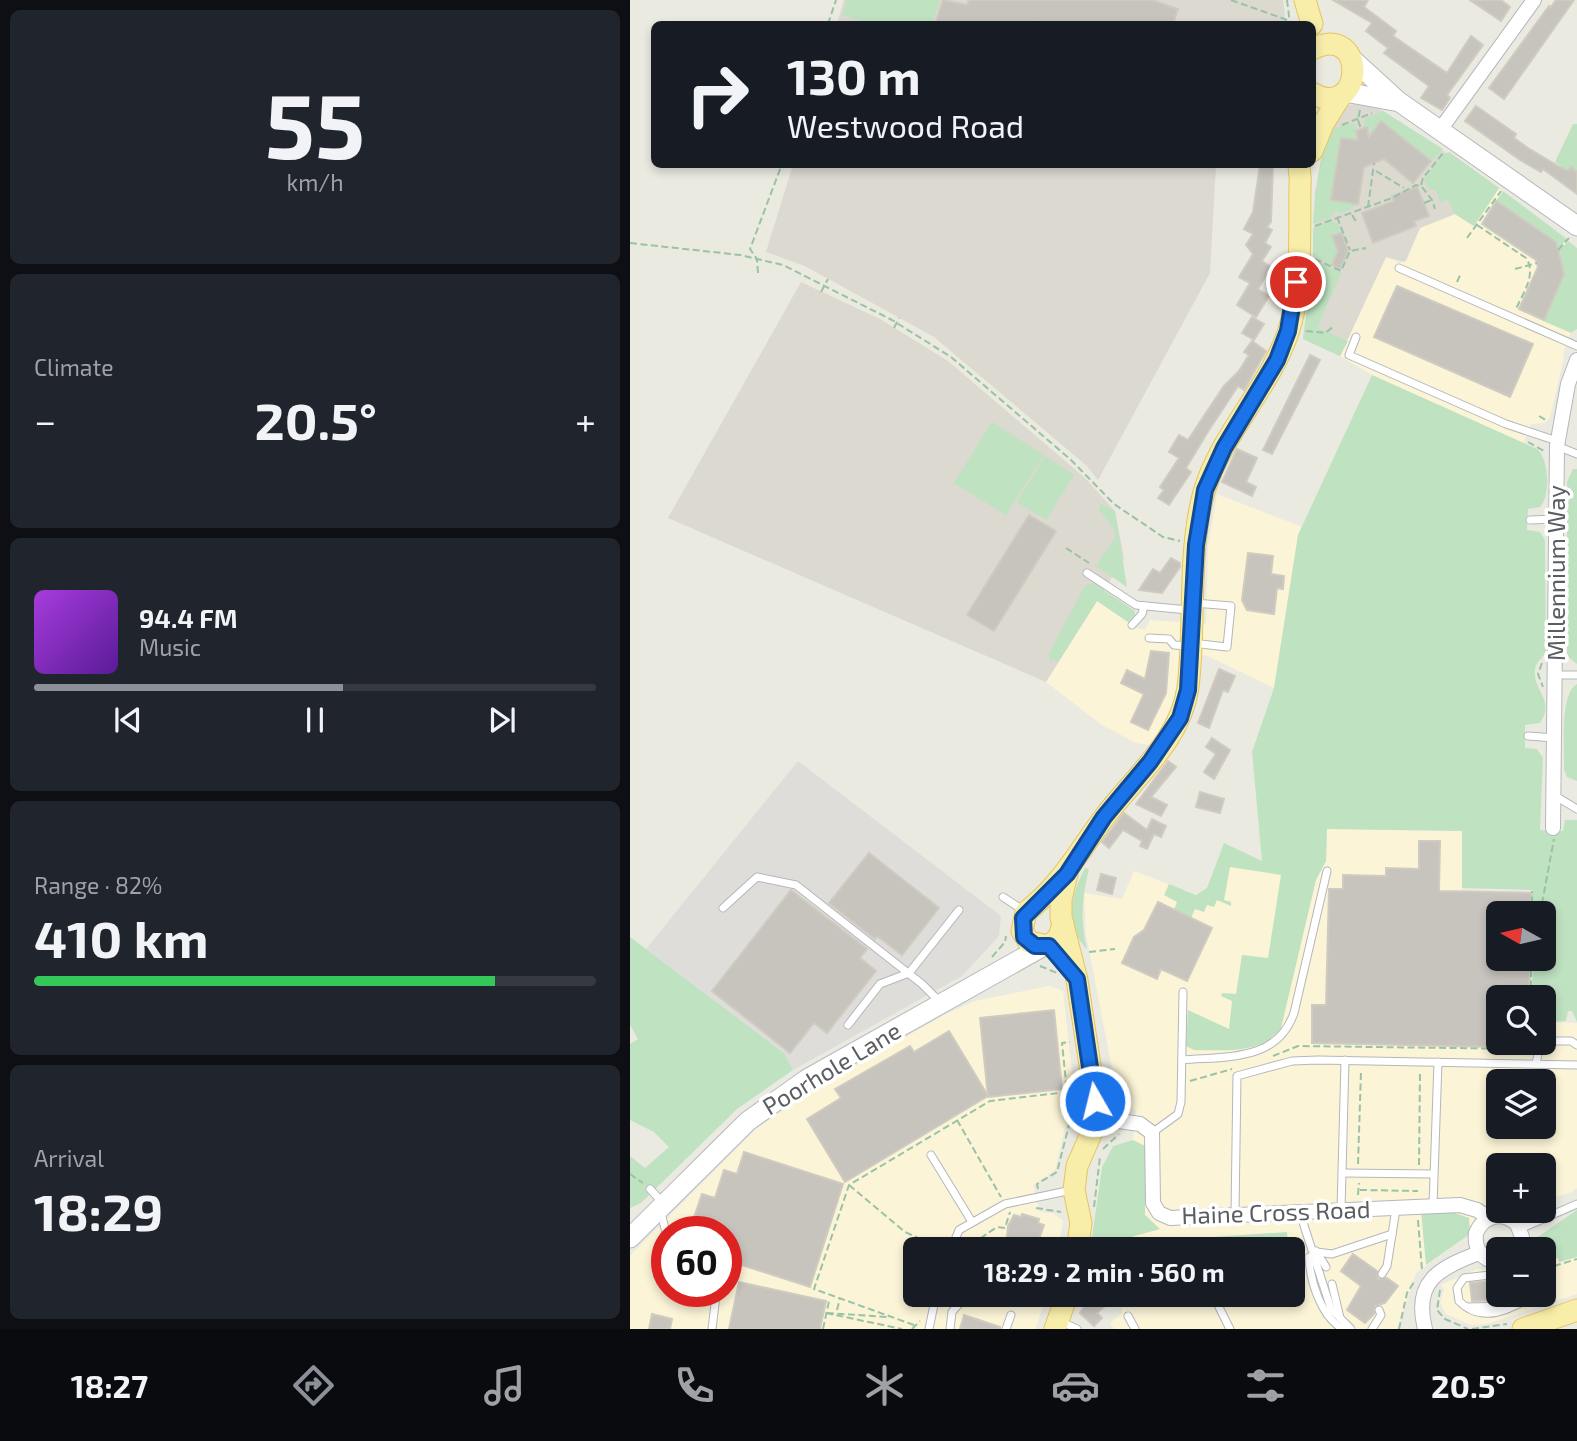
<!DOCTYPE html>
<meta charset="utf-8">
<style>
body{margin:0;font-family:"Exo 2",sans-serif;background:#20242c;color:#f1f3f6;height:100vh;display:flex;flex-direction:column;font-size:26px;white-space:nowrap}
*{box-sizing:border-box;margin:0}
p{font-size:23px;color:#9ea1a6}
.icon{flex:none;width:38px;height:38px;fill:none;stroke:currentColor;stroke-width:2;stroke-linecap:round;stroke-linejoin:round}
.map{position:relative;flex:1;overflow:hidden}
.panel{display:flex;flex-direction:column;gap:10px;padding:10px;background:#0d0f14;width:630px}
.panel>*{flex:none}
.banner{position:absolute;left:21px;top:21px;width:665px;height:147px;border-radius:10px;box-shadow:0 4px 10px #0003;background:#171b24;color:#f1f3f6;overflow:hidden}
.needle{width:46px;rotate:278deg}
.fabs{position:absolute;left:856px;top:901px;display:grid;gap:14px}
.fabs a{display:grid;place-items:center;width:70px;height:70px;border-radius:10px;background:#171b24;box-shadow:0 4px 10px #0003;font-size:35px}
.speed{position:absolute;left:21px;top:1216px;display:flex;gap:14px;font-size:35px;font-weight:700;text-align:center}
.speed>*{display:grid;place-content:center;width:91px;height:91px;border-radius:50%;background:#171b24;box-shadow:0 4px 10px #0003;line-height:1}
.speed .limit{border:10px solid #d22;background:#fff;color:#111}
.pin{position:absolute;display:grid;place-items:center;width:60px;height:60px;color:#fff;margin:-30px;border:4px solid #fff;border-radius:50%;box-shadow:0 2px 7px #0007}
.me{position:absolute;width:77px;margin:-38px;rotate:352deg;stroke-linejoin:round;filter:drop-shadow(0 0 5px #0008)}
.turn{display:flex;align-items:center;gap:24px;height:147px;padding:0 21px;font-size:32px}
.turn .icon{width:91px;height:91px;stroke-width:2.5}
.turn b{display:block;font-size:49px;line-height:60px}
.big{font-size:52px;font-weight:700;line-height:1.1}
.panel .card{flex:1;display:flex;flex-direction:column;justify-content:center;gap:10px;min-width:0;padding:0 24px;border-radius:10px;background:#20242c}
.panel .dial{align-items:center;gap:0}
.dial b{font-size:91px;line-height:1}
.song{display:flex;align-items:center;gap:21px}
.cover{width:84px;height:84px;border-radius:10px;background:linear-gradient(135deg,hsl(280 70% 55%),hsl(270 70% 35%))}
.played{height:7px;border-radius:4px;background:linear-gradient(90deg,#8c9099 55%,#363941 55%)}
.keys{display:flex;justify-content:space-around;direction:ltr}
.heat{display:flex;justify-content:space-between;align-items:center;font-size:38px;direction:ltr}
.charge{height:10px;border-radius:5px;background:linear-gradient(90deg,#34c759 82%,#363941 0)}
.trip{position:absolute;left:273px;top:1237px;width:402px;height:70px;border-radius:10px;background:#171b24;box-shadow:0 4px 10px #0003;font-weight:700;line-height:70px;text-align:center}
.dock{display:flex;height:112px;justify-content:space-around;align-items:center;background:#090b0e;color:#9ea1a6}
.dock .icon{width:49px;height:49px}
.dock .on{color:#8c9099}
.dock b{font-size:32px;color:#f1f3f6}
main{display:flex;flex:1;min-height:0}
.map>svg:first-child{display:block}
.commercial{fill:#fbf4d7;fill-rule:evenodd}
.industrial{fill:#dfddd9}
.education{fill:#dbd9d0}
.green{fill:#bfe2c1}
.building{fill:#c7c4be;stroke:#d0cbc0;stroke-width:2}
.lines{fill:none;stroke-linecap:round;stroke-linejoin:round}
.lane-casing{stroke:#b4b7bb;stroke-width:9}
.street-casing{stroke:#b4b7bb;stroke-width:16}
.secondary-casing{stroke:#b5b8bd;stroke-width:21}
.primary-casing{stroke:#e5c560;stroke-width:23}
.path{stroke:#9ac2a7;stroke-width:2;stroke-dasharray:7 3.5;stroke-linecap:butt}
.lane{stroke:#fff;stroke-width:7}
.street{stroke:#fff;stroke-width:14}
.secondary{stroke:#fff;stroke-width:19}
.primary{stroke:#f8eeaa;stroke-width:21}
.route-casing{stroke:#114b97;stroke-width:18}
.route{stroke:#1a73e8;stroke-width:12}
.labels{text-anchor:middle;stroke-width:7;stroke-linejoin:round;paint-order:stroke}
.street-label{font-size:24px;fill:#5a5d61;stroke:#fff}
</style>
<main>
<section class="panel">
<div class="card dial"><b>55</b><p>km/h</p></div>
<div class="card"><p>Climate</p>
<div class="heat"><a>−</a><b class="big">20.5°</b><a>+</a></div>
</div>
<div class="card">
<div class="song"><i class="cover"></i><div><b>94.4 FM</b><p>Music</p></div></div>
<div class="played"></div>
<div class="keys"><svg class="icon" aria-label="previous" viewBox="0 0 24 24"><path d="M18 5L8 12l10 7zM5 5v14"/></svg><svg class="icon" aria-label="pause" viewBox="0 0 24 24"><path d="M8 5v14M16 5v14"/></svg><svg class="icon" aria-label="next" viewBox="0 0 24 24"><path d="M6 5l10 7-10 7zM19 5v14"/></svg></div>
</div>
<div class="card"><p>Range · 82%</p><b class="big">410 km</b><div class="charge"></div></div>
<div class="card"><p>Arrival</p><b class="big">18:29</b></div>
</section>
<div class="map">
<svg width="947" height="1329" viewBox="0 0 947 1329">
<rect width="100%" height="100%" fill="#ebeae1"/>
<g class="commercial">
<path d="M869,188L947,248V329L941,333L933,353L934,357L920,418L915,423L901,424L893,443L742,375L710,356L756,257L770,263L777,260L790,228L825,214L844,226Z"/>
<path d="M587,494L672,527L668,536L644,688L575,655L550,662L547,694L540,714L520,745L506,743L472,725L416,682L467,601L506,628L515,630L520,620L576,624L578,548Z"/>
<path d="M697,829L833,831L832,891L902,893L901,913L868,914V959H900L899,997L868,998V1043H914V1022L947,1023V1188L942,1192L914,1200V1166H868V1207L840,1234L786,1273L767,1329H484L480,1323L492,1313L491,1295H663V1250L492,1249L490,1240L462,1237L472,1167L483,1146L503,1140L506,1111L488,1100L456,934L454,893L492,899L504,871L567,895L578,888L594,843L632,862L688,873L696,861ZM868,1082H914V1127H868Z"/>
<path d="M419,986L433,991L444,1090L425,1170L403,1185L410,1212L423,1213L433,1221L428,1249L285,1250V1295H417L405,1329H0V1256L125,1130L181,1091L316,1014L345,1001ZM37,1232H96V1292H37Z"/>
<path d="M909,1234L906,1238L908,1246L918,1243L930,1262L947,1257V1294L857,1324L841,1325L816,1314L810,1303L814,1289L811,1285L847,1269L868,1270V1295H914V1250L897,1249Z"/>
</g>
<path class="industrial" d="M168,761L371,916L369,936L332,976L163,1070L154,1053L16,949Z"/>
<g class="education">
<path d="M214,0H653L656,24H207Z"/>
<path d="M734,103L753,111L869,188L844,226L825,214L790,228L775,262L756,257L710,356L673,339L683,269L685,191L702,126L718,105Z"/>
<path d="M163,165H586L580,273L468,480L457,466L304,337L175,266L136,252Z"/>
<path d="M171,282L250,319L318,361L455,478L485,511L494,558L416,682L38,518Z"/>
</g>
<g class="green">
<path d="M217,0H310L302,24H240L212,15Z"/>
<path d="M753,111L813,149L801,161L752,122L742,133L734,128V119Z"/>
<path d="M722,123L729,130L726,131V140L711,138L701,199L728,204L713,213L705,211L700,218L683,224C685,192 688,160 700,130Z"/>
<path d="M943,124H947V172L941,167L938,171L925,162Z"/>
<path d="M819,152L869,188L844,226L825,214L818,199L810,202L806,190L799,189L794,179L814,154Z"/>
<path d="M873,191L937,239L930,248L924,246L926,241L866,201Z"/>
<path d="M701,221L708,225L711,232L702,236L707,251L701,265L683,256V228Z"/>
<path d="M938,241L947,248V329L941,333L902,316L914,319L935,272L930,270L928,251Z"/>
<path d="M683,259L711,273L687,328L718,341L710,356L673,339Z"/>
<path d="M742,375L907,449C919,459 921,496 910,507L898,509L897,530L910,532L915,540L916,650C914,658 906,661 905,669C902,690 926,700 910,723L895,725V748L907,749L913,758L910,830L933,831L935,820H947V1022L942,1011H938L936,1021L914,1022V998L902,997L903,959H914V914L903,913V890L832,888V831L697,829L696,861L686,880L651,1028C629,1055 596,1050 564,1050L556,1046L558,1010L599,1029L602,1001L591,996L592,993L606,994L612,955L638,958L651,875L600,867L594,900L601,902V906L587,900L584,907L577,905L574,912L565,909L561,918L544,910L547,902L534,895L539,884L566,895L577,888L594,843L632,861L622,752L644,688L668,535Z"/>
<path d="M362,422L414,455L376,515L324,483Z"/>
<path d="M415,456L444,475L416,520L387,502Z"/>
<path d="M943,469H947V664L937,656V482Z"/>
<path d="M471,504L485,511L497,587L466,566L486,536L483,527L469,510Z"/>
<path d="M463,583L505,611V615L498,622L467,601L428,662L422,659L420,663L419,653L455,586Z"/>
<path d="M947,684V781L937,777L934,769C935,749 929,694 947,684Z"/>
<path d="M455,868L459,869C452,897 450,920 457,949C433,925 441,894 455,868Z"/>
<path d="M0,937L154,1053L163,1070L107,1109L11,1203L0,1208V1156L15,1168L39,1147L24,1132L0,1120V1044L8,1039L0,1025Z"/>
<path d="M503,1140L515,1146V1215L530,1229L490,1240L462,1237L472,1167L483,1146Z"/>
<path d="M817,1210L839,1218L840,1234L796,1265L791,1211Z"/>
<path d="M947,1210V1257L929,1262L928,1258L922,1260L918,1244L906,1246V1238Z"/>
<path d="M657,1232L658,1247L650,1249H559L553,1239Z"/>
</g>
<g class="building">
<path d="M313,0L337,5L339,0H522L548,9L543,24H413L404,21L403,24H305Z"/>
<path d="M703,0H738L734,7L766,31L763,36L817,73L841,36L853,45L817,95L820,98L812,110L791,98L799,86L754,53L758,48L736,31L742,23Z"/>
<path d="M840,0H871L880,7L871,21Z"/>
<path d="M926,0H944L874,99L859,88L919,6L921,7Z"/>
<path d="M846,106L886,134L884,138L898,148L928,166L938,171L941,167L947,172V194L913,169L911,172L890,160L835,121Z"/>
<path d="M751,121L801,161L783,183L754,159L734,167L728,204L701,200L711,138L728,140L726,131L737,127L739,137Z"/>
<path d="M630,165H643L641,222L637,227L642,230L635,243L641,247L632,261L641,267L628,289L639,296L626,317L607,305L620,283L609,277L623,254L616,245L623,234L614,229L623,212Z"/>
<path d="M787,187L799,216L784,221L786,226L743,243L732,213L764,201L762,196Z"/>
<path d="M866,201L926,242L934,274L914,320L889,309L908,267L906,260L852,224Z"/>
<path d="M712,233L718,251L710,269L702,265L708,251L702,236Z"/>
<path d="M767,286L903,344L880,397L744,337Z"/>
<path d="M622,317L634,324L624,340L612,333Z"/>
<path d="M622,341L636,351L614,390L608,386L579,430L556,468L561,472L539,505L528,498L534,490L530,487L549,458L539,452L549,435L558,440L594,386L609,371L619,355L614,352Z"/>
<path d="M680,355L690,360L642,454L633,450Z"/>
<path d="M607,449L627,458L616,482L626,487L622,496L592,482Z"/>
<path d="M399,515L426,531L364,631L337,615Z"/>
<path d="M618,553L643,556L641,574L654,576L653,589L647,588L644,614L617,610L612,600Z"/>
<path d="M541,558L550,563V567L532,593L509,590L523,569L530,573Z"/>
<path d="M521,651L539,653L536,693L518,730L501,722L514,694L491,683L497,670L515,679Z"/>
<path d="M589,669L605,676L598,692L593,690L579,728L568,723Z"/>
<path d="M582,738L600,750L584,779L574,772L586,754L576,747Z"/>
<path d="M538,761L546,767L521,797L537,805L531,816L506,804Z"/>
<path d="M570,792L594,799L590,813L566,807Z"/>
<path d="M494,813L517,830L522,819L536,826L531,837L524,834L517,849L510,846L512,841L493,830L479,848L472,842Z"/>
<path d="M789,841H810L809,891L902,893L901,914H868V959H900L899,998H868V1047L682,1043V1005H696L699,889H713V875L756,876V868L789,869Z"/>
<path d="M239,853L309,908L272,955L247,936L245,939L199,903Z"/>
<path d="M471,874L486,878L482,894L467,890Z"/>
<path d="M161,890L237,949L230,958L246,971L197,1033L184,1023L160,1053L82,991Z"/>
<path d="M528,902L582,928L557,981L531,969L527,979L492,963L504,937L514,930Z"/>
<path d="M424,1010L432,1089L358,1097L350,1018Z"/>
<path d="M319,1031L358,1096L215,1182L177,1119L211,1098L205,1089L280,1046L284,1052Z"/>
<path d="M114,1152L213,1184L180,1287L96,1260V1232H59L72,1194L85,1198L94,1170L107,1174Z"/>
<path d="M392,1214L409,1219L408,1223L414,1225L405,1250L376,1248L378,1226L384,1215L391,1217Z"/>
<path d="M723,1254L747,1271L748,1279L757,1278L768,1286L755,1303L745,1306L744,1314L735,1323L717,1310L731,1286L711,1271Z"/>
<path d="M868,1280V1300L842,1301L840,1283Z"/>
<path d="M109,1282L196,1301L190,1329H99Z"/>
<path d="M461,1296L464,1299L467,1296L476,1305L467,1313L472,1318L464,1326L450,1313Z"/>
<path d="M22,1314L42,1319L40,1329H19Z"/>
<path d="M334,1315L370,1327V1329H330Z"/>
</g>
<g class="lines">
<g class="lane-casing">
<g id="lane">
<path d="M769,268L947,346"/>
<path d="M726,337L719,355L876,424L927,441"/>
<path d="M927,446L947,454"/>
<path d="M900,520L926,519"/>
<path d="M457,573L506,605L558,610"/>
<path d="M502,625L512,614L514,606"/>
<path d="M519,638L539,639L544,645L558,646"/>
<path d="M562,643L597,647L601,606L564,603"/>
<path d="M926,675H947"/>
<path d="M898,736L925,738"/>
<path d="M925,792L927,797L947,809"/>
<path d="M373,897L396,912"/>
<path d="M93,908L127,877L166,885L292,984L310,1002"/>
<path d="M218,1025L250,984L279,973L329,910"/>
<path d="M914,1041H941L947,1045"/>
<path d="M552,1060C596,1056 647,1062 664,1013L697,871"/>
<path d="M906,1064L910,1043"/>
<path d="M522,1133L548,1114L551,1102L553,992"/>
<path d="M301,1155L342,1222"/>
<path d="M713,1173L803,1174"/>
<path d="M20,1189L33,1203L32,1217L37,1236"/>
<path d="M803,1206L808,1062"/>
<path d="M711,1210L715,1060"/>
<path d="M605,1213L607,1076L662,1061L688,1060L947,1065"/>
<path d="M670,1213L701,1309L721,1329"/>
<path d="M890,1229L947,1204"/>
<path d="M299,1250H301"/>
<path d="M321,1250L329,1230L375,1204L442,1190"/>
<path d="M686,1251L696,1267"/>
<path d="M687,1252L702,1254L762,1234"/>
<path d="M679,1257C680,1281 691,1317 713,1329"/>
<path d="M752,1274L757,1266L766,1209"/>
<path d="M868,1274L834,1278L827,1288L829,1301C852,1325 881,1309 905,1295"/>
<path d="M702,1284L710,1318"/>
<path d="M80,1292L86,1296L82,1329"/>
<path d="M583,1295L600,1329"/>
<path d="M838,1307L878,1306"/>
<path d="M498,1316L505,1329"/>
<path d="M432,1322L447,1329"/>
<path d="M299,1329L306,1295"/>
<path d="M320,1329L322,1312L335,1297"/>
<path d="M376,1329L381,1315"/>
<path d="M742,1329L751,1315L749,1310"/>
</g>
</g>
<g class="street-casing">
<g id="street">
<path d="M810,130L904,0"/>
<path d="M923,828L927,446L938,384L947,360"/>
<path d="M468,1118L510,1124L522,1133L523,1203L529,1213L540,1218L830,1205L847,1210L859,1218"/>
<path d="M868,1263C852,1260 844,1249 846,1233C854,1215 872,1211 887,1224L892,1237L890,1250"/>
<path d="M795,1329C783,1282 808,1268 849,1253"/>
</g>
</g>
<g class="secondary-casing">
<g id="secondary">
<path d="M722,59L768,101L947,226"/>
<path d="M715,92L764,101"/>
<path d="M0,1238L118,1121L177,1079L412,947"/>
</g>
</g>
<g class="primary-casing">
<g id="primary">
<path d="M675,0L682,24"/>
<path d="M682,49C739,21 734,123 682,93"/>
<path d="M682,151L693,124L711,95"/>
<path d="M437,874L431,899V917L447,980L468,1118L447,1166L444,1190L451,1223L447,1250"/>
<path d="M433,924L429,937L419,946L399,942L392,931L396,912C431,885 447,854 473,819C503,778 551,741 558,687C566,623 557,555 574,492C591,434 638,390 658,333C673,288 669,232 670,185C671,178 669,172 669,164"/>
<path d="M425,1329L437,1295"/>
<path d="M893,1329L947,1310"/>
</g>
</g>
<g class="path">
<path d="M601,0L660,21"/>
<path d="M657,0L660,24"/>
<path d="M198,24L206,0"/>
<path d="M730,110L728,120L731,129"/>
<path d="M712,125L742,113"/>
<path d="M746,171L774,188"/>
<path d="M791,185L793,178L813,153"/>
<path d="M792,187L802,200L805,209"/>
<path d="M794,203L802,200"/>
<path d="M738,207L744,163"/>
<path d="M722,215L727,223"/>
<path d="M707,217L720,250"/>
<path d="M847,225L896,258C907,274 893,293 886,309"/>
<path d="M685,226L762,198L786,185L791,187"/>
<path d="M837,238L871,191"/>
<path d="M0,243L110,255L153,265L262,320L321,357L440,459L484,504L533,537L550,541"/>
<path d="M928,250L939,238"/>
<path d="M685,259L711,271L720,251L736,248"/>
<path d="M885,269L907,263"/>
<path d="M128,273L127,259L120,249L152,164"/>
<path d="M827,282L831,273"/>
<path d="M191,292L198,279"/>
<path d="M264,328L269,318"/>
<path d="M676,331L695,333L703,327"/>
<path d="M909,416L917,421"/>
<path d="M898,442L914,451"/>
<path d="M436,548L459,563"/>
<path d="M912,663L908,674L913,687"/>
<path d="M902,914V891"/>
<path d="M910,914L924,839"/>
<path d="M459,952L485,949"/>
<path d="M362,957L375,942L376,936"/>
<path d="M410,966L427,973"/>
<path d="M901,998V959"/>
<path d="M643,1056L668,1046L898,1049"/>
<path d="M560,1081L602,1069"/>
<path d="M327,1120L371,1197"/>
<path d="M473,1149L489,1134"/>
<path d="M728,1164L731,1071"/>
<path d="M789,1165L790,1073"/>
<path d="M0,1174L13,1183"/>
<path d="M219,1185L275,1232L295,1241"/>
<path d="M408,1189L407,1184L427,1172L447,1094"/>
<path d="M730,1190L788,1191"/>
<path d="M728,1195L729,1183"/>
<path d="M464,1207L470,1157"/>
<path d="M406,1208L431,1212"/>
<path d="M788,1220L792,1270"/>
<path d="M333,1250L367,1227L375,1228L380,1212"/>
<path d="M924,1266L947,1259"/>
<path d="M810,1290L807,1310L815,1319L838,1329"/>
<path d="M315,1304L318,1295"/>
<path d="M207,1310L210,1298"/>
<path d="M196,1313L272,1329"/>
<path d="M197,1313L258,1317"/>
<path d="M284,1325L184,1289L219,1185L360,1101L437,1092L432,1043L440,1042"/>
<path d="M193,1329L199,1301"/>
<path d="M282,1329L290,1321"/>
<path d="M769,1329L777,1293L784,1282"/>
<path d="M842,1329L877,1324"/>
</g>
<use href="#lane" class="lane"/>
<use href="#street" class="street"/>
<use href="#secondary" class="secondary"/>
<use href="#primary" class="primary"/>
</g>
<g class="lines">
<g class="route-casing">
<path id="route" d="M465,1101L447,979L419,946H405L394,937L393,918L437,874L474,817L520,762L550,718L558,690L566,545L575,490L594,448L647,360L658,331L666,282"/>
</g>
<use href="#route" class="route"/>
</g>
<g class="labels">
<g class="street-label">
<text transform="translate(927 573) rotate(-90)" y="8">Millennium Way</text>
<text transform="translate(202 1069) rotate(-31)" y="8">Poorhole Lane</text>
<text transform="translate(646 1213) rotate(-2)" y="8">Haine Cross Road</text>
</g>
</g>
</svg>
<div class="fabs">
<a><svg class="needle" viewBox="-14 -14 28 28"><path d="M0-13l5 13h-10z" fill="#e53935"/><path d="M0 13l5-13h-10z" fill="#9ea1a6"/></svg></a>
<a><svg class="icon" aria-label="search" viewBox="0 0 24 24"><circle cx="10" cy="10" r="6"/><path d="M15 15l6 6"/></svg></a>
<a><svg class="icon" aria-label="layers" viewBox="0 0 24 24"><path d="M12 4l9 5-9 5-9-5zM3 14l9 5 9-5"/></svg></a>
<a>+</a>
<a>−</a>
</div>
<div class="speed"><div class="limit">60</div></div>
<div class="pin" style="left:666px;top:282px;background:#d93025"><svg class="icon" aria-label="arrive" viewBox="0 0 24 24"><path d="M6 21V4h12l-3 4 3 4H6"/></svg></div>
<svg class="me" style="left:465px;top:1101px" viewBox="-20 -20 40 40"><circle r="17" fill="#1a73e8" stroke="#fff" stroke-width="3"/><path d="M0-11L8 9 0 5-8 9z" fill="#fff"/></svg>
<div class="trip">18:29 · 2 min · 560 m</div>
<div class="banner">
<div class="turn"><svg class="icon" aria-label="right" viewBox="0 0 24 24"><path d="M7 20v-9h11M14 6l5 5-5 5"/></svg><div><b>130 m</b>Westwood Road</div></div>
</div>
</div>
</main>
<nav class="dock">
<b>18:27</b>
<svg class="icon on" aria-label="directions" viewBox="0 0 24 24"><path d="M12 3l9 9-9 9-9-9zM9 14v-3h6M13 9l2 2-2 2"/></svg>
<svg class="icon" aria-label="music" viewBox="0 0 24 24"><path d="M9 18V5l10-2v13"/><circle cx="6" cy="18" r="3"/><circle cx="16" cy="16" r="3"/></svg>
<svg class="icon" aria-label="phone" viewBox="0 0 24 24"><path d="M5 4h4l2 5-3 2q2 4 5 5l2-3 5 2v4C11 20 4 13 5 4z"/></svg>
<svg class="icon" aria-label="climate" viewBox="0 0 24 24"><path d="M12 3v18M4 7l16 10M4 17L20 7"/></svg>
<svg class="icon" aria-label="car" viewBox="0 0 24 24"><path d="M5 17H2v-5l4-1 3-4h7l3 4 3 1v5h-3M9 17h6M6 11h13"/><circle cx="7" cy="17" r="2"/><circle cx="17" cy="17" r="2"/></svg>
<svg class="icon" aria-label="filters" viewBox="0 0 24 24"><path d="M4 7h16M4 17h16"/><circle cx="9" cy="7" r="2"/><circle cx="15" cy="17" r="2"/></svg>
<b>20.5°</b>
</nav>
